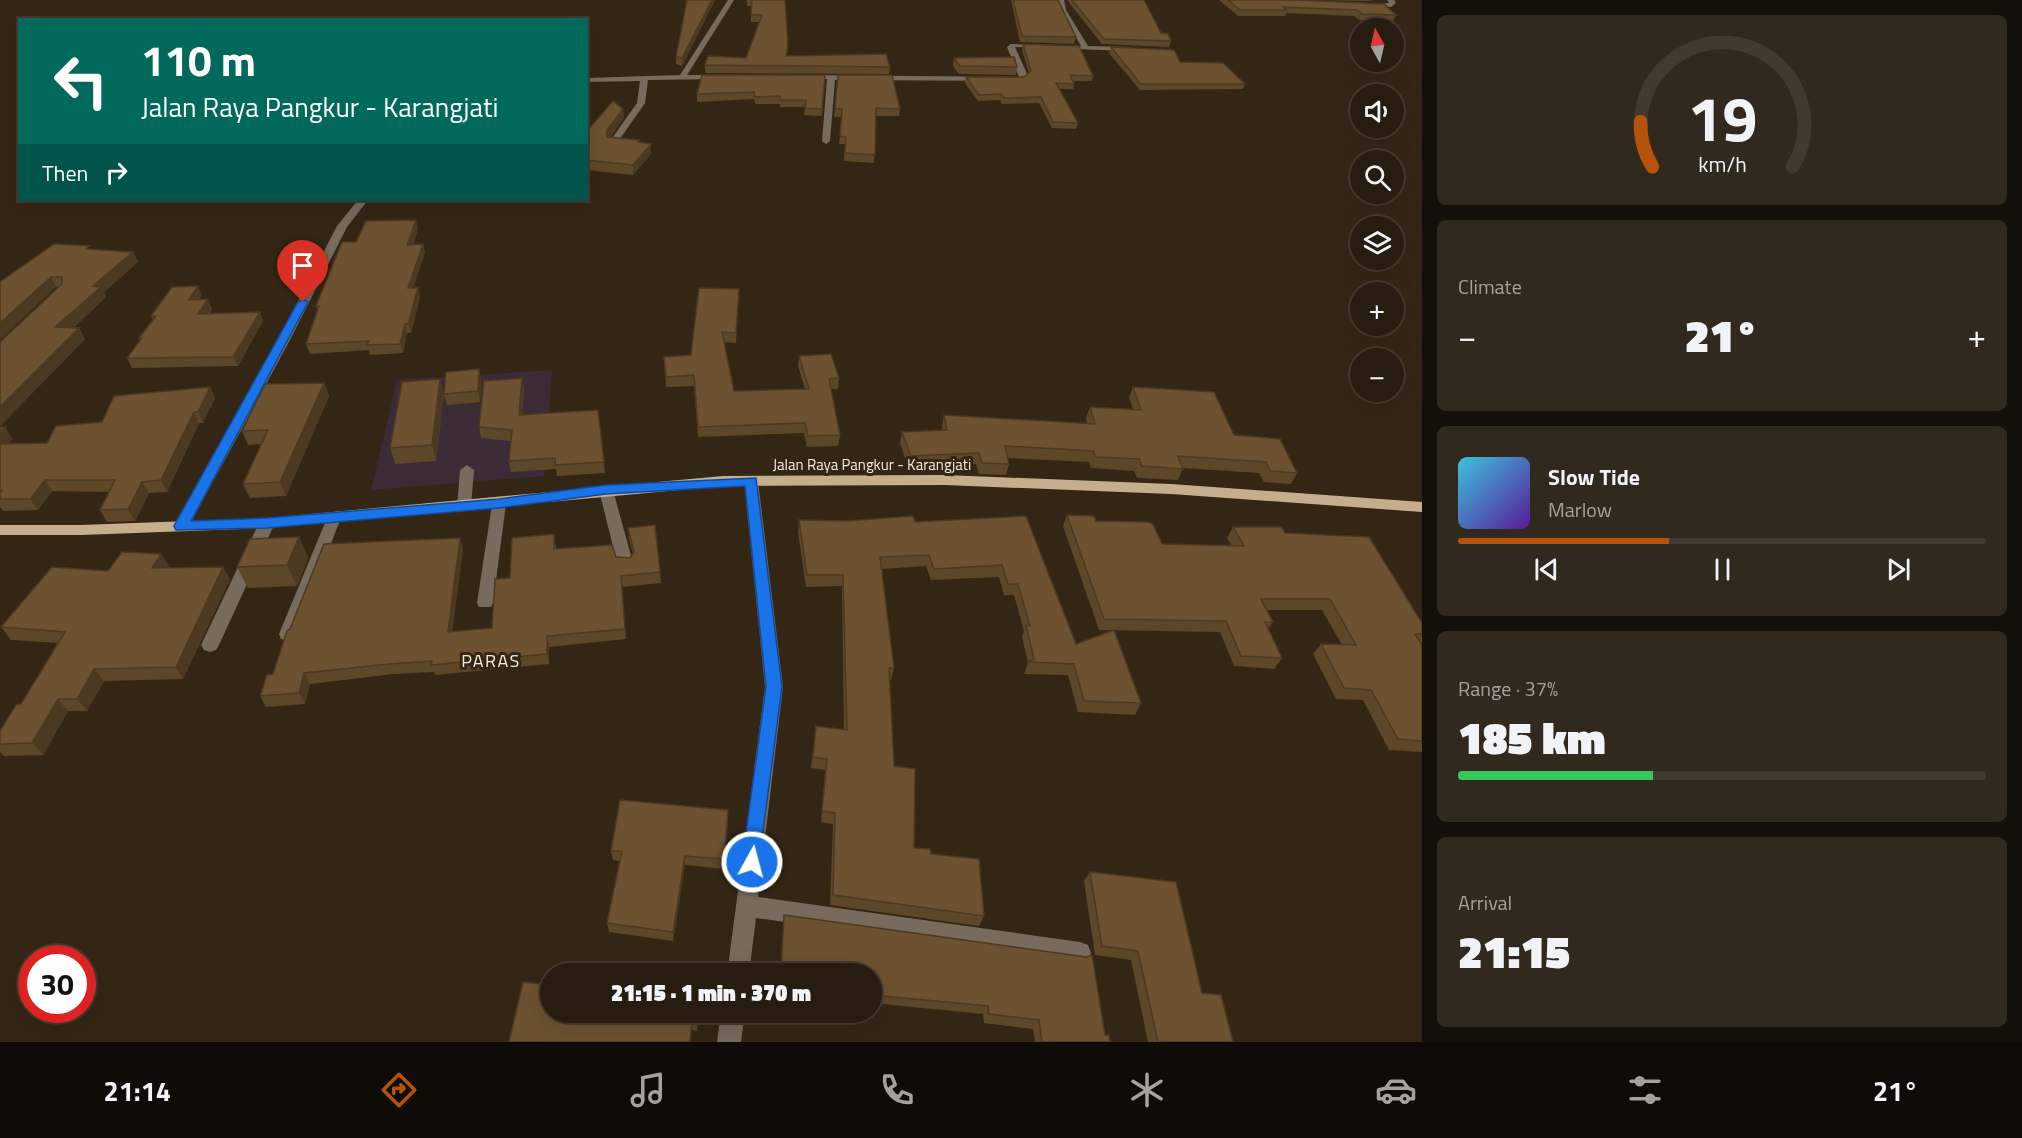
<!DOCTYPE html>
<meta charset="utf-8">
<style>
body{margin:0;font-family:"Titillium Web",sans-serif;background:#32291e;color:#f1f3f6;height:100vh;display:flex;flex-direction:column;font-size:22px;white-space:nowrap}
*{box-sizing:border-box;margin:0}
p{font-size:20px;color:#a4a19f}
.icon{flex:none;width:33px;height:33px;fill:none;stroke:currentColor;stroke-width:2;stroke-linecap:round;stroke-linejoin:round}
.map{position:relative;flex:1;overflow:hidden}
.drawer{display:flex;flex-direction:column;gap:15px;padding:15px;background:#150f09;width:600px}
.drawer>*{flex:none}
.top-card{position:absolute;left:18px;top:18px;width:570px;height:183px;border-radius:0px;box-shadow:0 6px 24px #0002,0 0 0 2px #423a30;background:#00695c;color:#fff;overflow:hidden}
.needle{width:39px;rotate:352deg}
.buttons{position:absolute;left:1350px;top:18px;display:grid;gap:12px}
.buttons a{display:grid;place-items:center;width:54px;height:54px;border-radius:50%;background:#261c10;box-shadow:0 6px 24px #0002,0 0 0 2px #423a30;font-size:30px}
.speed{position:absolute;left:18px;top:945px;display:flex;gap:12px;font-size:30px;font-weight:700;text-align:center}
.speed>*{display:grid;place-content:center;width:78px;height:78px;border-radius:50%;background:#261c10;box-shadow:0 6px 24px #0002,0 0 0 2px #423a30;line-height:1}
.speed .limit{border:9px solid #d22;background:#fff;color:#111}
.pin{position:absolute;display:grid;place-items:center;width:51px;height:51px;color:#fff;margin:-62px -26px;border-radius:50% 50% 50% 0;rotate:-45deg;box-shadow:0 0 6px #0007}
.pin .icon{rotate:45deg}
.me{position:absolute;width:66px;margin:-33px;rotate:7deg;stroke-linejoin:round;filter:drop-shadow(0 0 4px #0008)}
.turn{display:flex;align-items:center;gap:21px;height:126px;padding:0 24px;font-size:27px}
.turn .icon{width:78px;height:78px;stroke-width:2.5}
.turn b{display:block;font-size:42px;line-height:51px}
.then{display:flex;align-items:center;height:57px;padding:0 24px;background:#0003;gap:12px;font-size:22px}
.big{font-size:45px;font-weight:800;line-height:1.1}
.drawer .widget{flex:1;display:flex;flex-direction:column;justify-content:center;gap:9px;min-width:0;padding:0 21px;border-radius:9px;background:#32291e}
.drawer .dial{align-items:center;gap:0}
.dial svg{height:156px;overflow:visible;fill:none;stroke:#423a30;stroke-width:7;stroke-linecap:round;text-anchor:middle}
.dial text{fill:#f1f3f6;stroke:none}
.song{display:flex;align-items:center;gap:18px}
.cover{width:72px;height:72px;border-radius:9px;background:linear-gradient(135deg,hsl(190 70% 55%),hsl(270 70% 35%))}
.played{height:6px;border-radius:3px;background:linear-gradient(90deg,#b45309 40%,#423a30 40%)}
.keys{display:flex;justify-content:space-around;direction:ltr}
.heat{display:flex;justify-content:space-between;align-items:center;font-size:33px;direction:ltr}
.charge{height:9px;border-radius:4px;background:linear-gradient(90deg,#34c759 37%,#423a30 0)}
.trip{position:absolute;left:540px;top:963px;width:342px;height:60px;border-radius:30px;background:#261c10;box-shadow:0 6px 24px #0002,0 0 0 2px #423a30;font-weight:800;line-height:60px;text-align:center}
.dock{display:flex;height:96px;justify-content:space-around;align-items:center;background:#0f0b06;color:#a4a19f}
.dock .icon{width:42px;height:42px}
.dock .active{color:#b45309}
.dock b{font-size:27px;color:#f1f3f6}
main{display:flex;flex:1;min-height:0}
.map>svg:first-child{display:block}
.education{fill:#3a2b36}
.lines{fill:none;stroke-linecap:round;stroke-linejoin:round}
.minor{fill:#766b5c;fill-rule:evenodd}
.major{fill:#c4ae8d;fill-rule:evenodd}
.wall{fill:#5d4729}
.shaded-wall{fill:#4c3922}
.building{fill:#6c5230;stroke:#4c3922;stroke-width:1.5}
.route{fill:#1a73e8;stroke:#114b97;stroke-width:1.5}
.labels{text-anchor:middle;stroke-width:6;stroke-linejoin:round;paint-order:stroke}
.street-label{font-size:15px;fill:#f2eadf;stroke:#332615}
.quarter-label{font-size:18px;letter-spacing:1.5px;fill:#f2eadf;stroke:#332615}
</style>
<main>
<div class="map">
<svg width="1422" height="1042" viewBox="0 0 1422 1042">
<rect width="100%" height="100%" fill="#332615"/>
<path class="education" d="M552,370L544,476L371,490L397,380Z"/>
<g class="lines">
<g class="minor">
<path d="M728,0H734L687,75H721L724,79L648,80L645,103L617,143H611L610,141L637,103L640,81L586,82V78L680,75Z"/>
<path d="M1058,0H1064L1066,10L1088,46L1130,47L1134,49L1130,51L1015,47L1028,76L1021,81L835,80L830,141L826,144L822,141L827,79H805L802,75L1019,77L1007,47L1011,44L1081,46L1060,10Z"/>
<path d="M1387,0H1394L1396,3L1391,7L1363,6L1389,3Z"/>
<path d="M358,200H368L347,227L290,340L189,526L186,530H176L173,526L278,340L337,226Z"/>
<path d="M467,465L474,470L471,507L464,512L457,507L460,470Z"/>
<path d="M751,476L758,481L783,687L758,897L1080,942L1088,945L1091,953L1088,961L1080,964L756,918L749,974H727L765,687L744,481Z"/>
<path d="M606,485L613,490L633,563L631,567H619L617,563L599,490Z"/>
<path d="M499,499L506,504L493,603L491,607H479L477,603L492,504Z"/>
<path d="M334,513L341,518L295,634L293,639L287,641L281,639L279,634L327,518Z"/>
<path d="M267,518L275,523L219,645L216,650L210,652L204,650L201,645L259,523Z"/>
<path d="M721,1012H745L741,1042H717Z"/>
</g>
<path class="major" d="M945,475L1171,484L1422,502V512L1171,494L945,485L723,486L267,528L81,535H0V525H81L267,518L723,476Z"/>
</g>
<g class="wall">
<path d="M687,0H715L682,66L676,64V57Z"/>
<path d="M747,0H785L788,45L787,56L890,67L889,74L705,73V65L746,58L759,22H751V6H747Z"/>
<path d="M1011,0H1058L1076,37L1074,44L1020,42Z"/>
<path d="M1067,0H1144L1161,33L1171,41L1169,47L1102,44Z"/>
<path d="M1219,0H1298L1396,15L1393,21L1360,20L1354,16L1286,13L1285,16H1238Z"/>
<path d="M1314,0H1372L1371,1Z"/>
<path d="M1023,44L1093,76L1092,81H1073L1074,84L1073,89H1059L1078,123L1076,129L1052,128L1039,103L1002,104L1000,100L978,101L965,83L966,77H1024L1029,73L1022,50Z"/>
<path d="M1111,47L1245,84L1243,89L1140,90L1109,53Z"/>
<path d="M954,58L1017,67L1016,75L959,74L953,66Z"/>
<path d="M825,75L822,116L804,115L805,107H780V104H755L754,99L697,102V94Z"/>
<path d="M838,75L900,109L899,116H876L874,163L844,161L845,144H839L842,117H834Z"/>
<path d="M623,109L624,118L610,137L639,140V143L651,154L633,175L586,170V132Z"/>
<path d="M418,228L413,245L423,244L425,253L413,288H418L420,297L411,333H407L403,353L370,355L369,350L310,354L306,344L318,310L316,306L356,242Z"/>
<path d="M92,250L133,252L138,262L104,292L106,297L73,328H79L85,339L0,426L58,287L0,282Z"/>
<path d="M739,289L736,343L724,342L734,391L805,389L798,366L799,356L839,378L838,389H831L840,435L838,446L807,447L804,433L698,437L694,386L666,387L664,357L691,355Z"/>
<path d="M202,295L199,299L212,309L209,314L260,312L263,321L238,366L132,368L127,358L140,340L139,338L153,319L151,316Z"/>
<path d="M522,378L524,389L522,415L598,410L605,473L557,476L556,469L511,472L509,461L511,441L481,438L479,427Z"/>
<path d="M481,379L480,402L447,405L444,395L436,461L395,464L390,448L444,394Z"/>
<path d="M324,383L329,396L286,496L250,498L243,484L261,444L248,445L242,431Z"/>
<path d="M210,387L215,398L203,423H199L167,492L149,493L135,521L107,522L100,510L109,492L52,491L38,510L3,511L0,507V427H5L12,439L8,444L47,443L102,422Z"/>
<path d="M1133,387L1234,435L1297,473L1291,484L1264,482L1259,473L1183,468L1178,480L1137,478L1134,471L1091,468L1089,462L1008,458L1009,464L1006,475L979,474L976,464L908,467L900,443L902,432L943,430L942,427L944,415L1087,423L1086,418L1090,407L1133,409L1129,398Z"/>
<path d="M1067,515L1096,521L1162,544L1232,546L1227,538L1233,527L1285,533L1422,623V642L1421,643L1422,645V752L1389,750L1363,700L1336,699L1313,654L1321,644L1342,645L1322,610H1267L1273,622L1268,629L1282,658L1274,669L1234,666L1220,632L1099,630L1063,526Z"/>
<path d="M1026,516L1076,644L1141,703L1135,715L1078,712L1068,675L1024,674L1028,663L1022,637L1024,631L1014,595H1004L999,577L931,580L926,566L882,569L894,668L891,680H889L894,766L914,848L931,854L984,916L979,926L830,905L833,824L821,822L825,770L811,768L816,726L844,730L842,586L806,587L798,532L799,520L915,522Z"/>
<path d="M628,528L660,572L661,583L622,587L626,639L549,647V664L435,675L434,672L393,674L310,684L305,704L266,707L260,696L273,674L460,538L463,549L452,632L492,628L510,578L554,534L556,549L630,558L633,554L629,539Z"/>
<path d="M299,537L308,558L297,586L248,588L237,567Z"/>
<path d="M169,566L168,568L230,579L183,679L104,681L87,711H68L43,755L4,756L0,752V731L21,704L58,643L11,640L1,627L108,571Z"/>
<path d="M728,820L724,869L685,865L673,941L609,932L607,923L620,861L613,860L611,851Z"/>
<path d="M1090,872L1202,993L1233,1042H1148L1131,960L1095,955L1084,881Z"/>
<path d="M784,915L1105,1035L1110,1042H1035L1033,1029L984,1023L983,1014L872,1003V974H780Z"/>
<path d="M699,1012L697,1031L692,1030L509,1042Z"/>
</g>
<g class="shaded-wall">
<path d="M712,0H715L682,66V58Z"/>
<path d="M623,109L624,118L608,140V147L607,130Z"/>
<path d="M651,144V154L633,175V165Z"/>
<path d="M416,220L418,228L410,254L407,245Z"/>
<path d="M423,244L425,253L410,297L408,288Z"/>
<path d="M133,252L138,262L104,292L106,297L61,338L55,327L93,286Z"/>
<path d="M51,277L56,287L0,340V323Z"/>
<path d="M198,286L202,295L193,309L189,300Z"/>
<path d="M418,288L420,297L411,333L408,324Z"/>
<path d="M208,299L212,309L202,324L198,314Z"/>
<path d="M260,312L263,321L238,366L233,357Z"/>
<path d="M405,324L407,333L403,353L400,344Z"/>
<path d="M79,328L85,339L0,426V407Z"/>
<path d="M479,369L481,379L480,402L478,391Z"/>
<path d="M522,378L524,389L521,426L519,415Z"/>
<path d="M440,379L444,395L436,461L432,445Z"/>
<path d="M324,383L329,396L286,496L280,482Z"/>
<path d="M210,387L215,398L203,423L198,412Z"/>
<path d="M194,412L199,423L167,492L161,480Z"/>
<path d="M5,427L12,439L0,453V433Z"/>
<path d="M45,480L52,491L38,510L30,499Z"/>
<path d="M142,482L149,493L135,521L128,509Z"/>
<path d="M299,537L308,558L297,586L287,565Z"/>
<path d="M460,538L463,549L451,643L448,632Z"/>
<path d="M161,554L169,566L159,580L152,568Z"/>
<path d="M223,567L230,579L183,679L176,667Z"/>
<path d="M547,636L549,647V664L547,654Z"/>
<path d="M94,669L104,681L87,711L77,699Z"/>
<path d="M304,673L310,684L305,704L299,693Z"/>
<path d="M58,699L68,711L43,755L32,743Z"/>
<path d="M685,856V865L673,941V932Z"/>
</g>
<g class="building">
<path d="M687,0H712L682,58L676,57Z"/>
<path d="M752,0H785L788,45L786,56L886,54L890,67L705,65L708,56L746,58L762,15H751Z"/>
<path d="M1013,0H1058L1076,37L1022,36Z"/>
<path d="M1072,0H1144L1161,33L1168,34L1171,41L1104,39Z"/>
<path d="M1228,0H1298L1384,4L1396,15L1362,14L1357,10L1283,7L1287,10H1240Z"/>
<path d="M1023,44L1079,46L1093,76L1070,75L1074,84L1056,83L1078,123L1053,122L1041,97L1004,98L1001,94L979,95L966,77H1024L1031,71Z"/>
<path d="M1111,47L1174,50L1180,62L1223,63L1245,84H1141Z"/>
<path d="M1014,57L1017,67L960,66L954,58Z"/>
<path d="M702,75H825L822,109L805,108L806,100H781L780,96L755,97L754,92L697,94Z"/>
<path d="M838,75H892L900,109L876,108L875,155L845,153L846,137L840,136L842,109H835Z"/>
<path d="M613,101L623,109L607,130V137L639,140L638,142L651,144L633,165L586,160V132Z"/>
<path d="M416,220L407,245L423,244L408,288H418L408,324H405L400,344L367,345L369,341L306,344L319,306H316L342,242H356L366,221Z"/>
<path d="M54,244L90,246L86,249L133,252L93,286L101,287L55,327L79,328L0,407V342L62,284V277H51L0,323V282Z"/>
<path d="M198,286L189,300L208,299L198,314L260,312L233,357L127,358L142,338H139L156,316H151L172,287Z"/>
<path d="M699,288L739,289L736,333L722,332L734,391L809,389L799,356L831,354L839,378L829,379L840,435L808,436L805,423L698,427L694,375L666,377L664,357L691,355Z"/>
<path d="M479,369L478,391L444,394L446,372Z"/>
<path d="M522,378L519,415L598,410L604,462L555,465V458L509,461L512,430L479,427L484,381Z"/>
<path d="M440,379L432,445L390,448L402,382Z"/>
<path d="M324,383L280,482L243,484L268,430L242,431L265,384Z"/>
<path d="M210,387L198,412H194L161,480L142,482L128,509L100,510L115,480H45L30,499H0V493L2,490H0V444L47,443L56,426L102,422L114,396Z"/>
<path d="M1133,387L1214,392L1234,435L1280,439L1297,473L1270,471L1266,462L1178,456L1183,469L1142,466L1139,459L1095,457L1094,451L1005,446L1009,464L982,463L979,453L911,456L902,432L947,430L944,415L1095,424L1090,407L1141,410Z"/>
<path d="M0,427H5L0,433Z"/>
<path d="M1067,515L1094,516L1096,521L1147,522L1153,524L1162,544L1244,546L1233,527H1281L1285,533L1369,537L1422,623V634H1415L1422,645V741L1398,739L1371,690L1344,688L1321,644L1356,645L1330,599H1261L1273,622H1265L1282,658L1241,656L1226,621L1104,619Z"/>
<path d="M913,516L915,522L1026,516L1076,644L1114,630L1141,703L1084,701L1074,664L1028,662L1034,659L1026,625L1030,626L1018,584H1008L1002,565L934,569L929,555L880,557L894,668H889L894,766L915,769L914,848L930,849L931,854L979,859L984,916L833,895L835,813L822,811L827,759L813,757L816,726L847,730L843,575H807L799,520L846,521Z"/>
<path d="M655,525L660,572L621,576L625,629L547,636V654L431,665L432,661L389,664L304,673L299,693L260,696L267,675L273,674L287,631L290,629L324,544L460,538L448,632L492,628L495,579L510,578L512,538L554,534V549L612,545L616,557L630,558L634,552L628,528Z"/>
<path d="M299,537L287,565L237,567L250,539Z"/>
<path d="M122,552L161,554L152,568L223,567L176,667L94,669L77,699H58L32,743L0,744V731L16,705L21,704L65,632L1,627L52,567L108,571Z"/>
<path d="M620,800L728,810L724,859L685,856L673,932L607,923L622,851H611Z"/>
<path d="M1090,872L1176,882L1202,993L1221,995L1233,1042H1158L1138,951L1102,946Z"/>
<path d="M784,915L1086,957L1092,955L1105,1035H1109L1110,1042H1042L1039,1020L989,1014L988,1006L872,995V974H781Z"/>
<path d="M523,982L550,985V1012H698L697,1023H692L690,1042H509Z"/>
</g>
<path class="route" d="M303,299L308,302L191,521L267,518L499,499L606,485L756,478L782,687L758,869L752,871L745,869L742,862L766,687L745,486L606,494L499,508L267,528L176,530L174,526L298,302Z"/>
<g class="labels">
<g class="street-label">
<text x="872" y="470">Jalan Raya Pangkur - Karangjati</text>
</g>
<g class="quarter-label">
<text x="491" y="667">PARAS</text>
</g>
</g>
</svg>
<div class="buttons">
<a><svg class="needle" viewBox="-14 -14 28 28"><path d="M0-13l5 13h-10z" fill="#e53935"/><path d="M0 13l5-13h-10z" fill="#a4a19f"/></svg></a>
<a><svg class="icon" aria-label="sound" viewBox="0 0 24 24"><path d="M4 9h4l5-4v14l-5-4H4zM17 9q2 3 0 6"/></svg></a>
<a><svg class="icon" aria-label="search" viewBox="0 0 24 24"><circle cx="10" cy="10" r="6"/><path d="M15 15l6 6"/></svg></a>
<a><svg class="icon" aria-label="layers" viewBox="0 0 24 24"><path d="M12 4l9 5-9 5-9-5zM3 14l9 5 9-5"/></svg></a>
<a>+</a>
<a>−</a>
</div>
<div class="speed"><div class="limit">30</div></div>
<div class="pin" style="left:303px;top:302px;background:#d93025"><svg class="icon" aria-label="arrive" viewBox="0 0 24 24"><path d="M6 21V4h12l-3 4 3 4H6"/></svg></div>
<svg class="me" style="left:752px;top:862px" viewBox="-20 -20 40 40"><circle r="17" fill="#1a73e8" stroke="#fff" stroke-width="3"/><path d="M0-11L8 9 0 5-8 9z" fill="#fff"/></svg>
<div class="trip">21:15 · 1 min · 370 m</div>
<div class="top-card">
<div class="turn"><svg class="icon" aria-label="left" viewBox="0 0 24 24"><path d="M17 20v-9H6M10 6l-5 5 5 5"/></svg><div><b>110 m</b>Jalan Raya Pangkur - Karangjati</div></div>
<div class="then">Then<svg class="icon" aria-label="right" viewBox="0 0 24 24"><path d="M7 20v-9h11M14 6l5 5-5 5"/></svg></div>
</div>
</div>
<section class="drawer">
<div class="widget dial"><svg viewBox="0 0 100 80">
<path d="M14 69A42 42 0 1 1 86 69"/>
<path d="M14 69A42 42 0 0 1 8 46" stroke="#b45309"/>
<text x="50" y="56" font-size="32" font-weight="700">19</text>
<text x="50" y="72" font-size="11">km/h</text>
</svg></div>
<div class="widget"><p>Climate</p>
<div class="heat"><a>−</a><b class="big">21°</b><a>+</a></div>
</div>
<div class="widget">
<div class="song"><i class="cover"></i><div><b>Slow Tide</b><p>Marlow</p></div></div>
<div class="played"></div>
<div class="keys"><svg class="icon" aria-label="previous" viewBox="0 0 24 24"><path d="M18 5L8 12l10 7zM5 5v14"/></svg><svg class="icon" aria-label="pause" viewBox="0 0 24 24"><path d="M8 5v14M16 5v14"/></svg><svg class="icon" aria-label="next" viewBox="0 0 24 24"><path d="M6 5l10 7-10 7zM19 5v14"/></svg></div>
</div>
<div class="widget"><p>Range · 37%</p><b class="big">185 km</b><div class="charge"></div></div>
<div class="widget"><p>Arrival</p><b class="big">21:15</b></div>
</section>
</main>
<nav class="dock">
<b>21:14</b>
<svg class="icon active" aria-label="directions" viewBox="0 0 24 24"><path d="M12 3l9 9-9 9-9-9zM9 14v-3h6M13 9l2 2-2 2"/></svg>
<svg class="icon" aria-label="music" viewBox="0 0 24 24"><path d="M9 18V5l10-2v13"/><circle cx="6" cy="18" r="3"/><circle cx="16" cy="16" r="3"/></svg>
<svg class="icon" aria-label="phone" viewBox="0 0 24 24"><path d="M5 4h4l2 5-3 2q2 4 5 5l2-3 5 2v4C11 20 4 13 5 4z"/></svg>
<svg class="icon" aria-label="climate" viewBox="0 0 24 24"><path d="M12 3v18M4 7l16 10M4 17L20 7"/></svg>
<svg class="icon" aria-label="car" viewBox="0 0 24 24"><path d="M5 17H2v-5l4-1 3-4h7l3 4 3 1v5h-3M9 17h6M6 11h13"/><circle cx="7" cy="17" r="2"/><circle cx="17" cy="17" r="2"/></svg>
<svg class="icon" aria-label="filters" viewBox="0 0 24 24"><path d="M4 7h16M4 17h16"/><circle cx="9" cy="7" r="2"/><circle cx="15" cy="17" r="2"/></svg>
<b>21°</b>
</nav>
